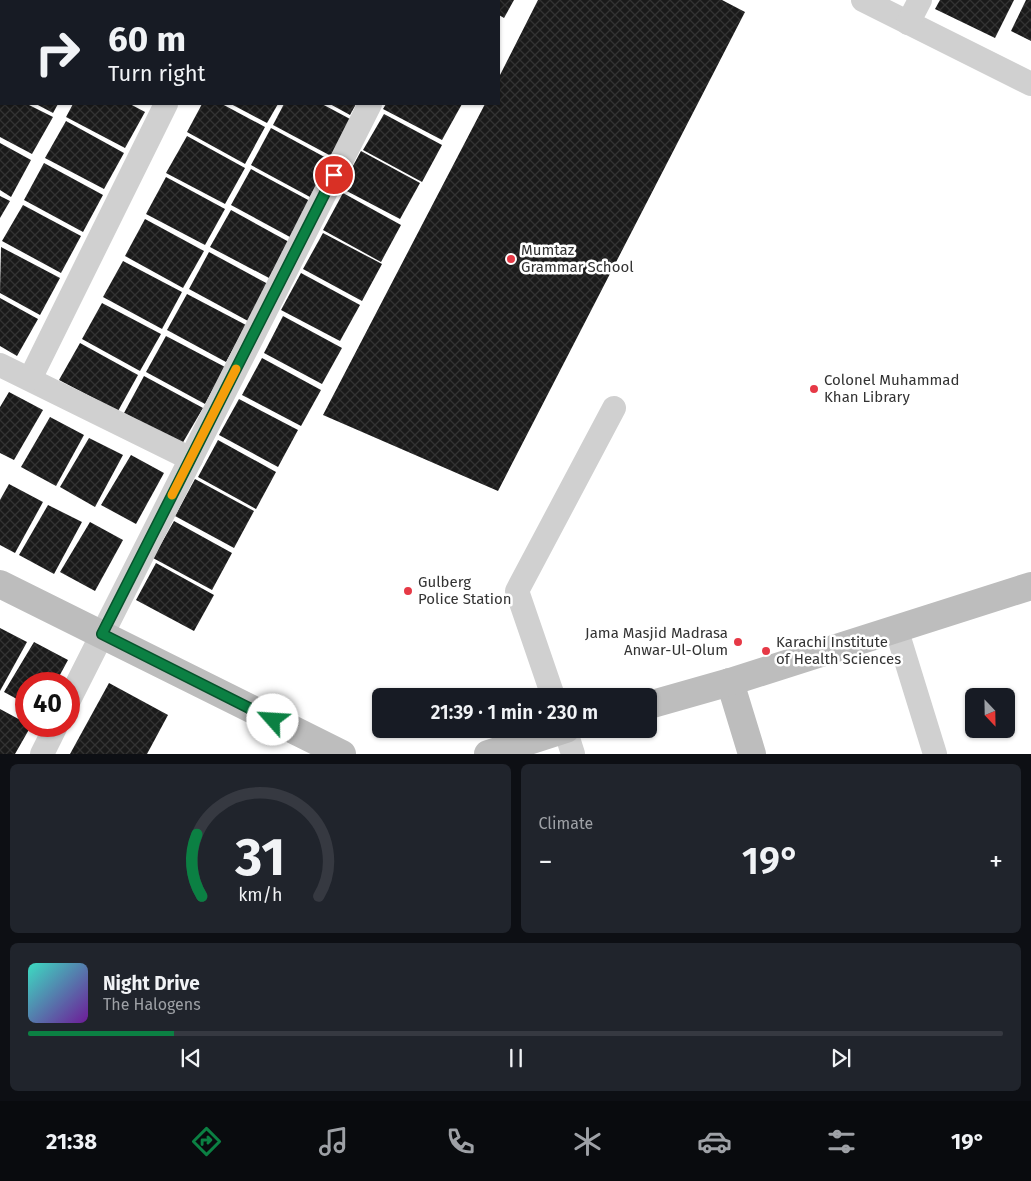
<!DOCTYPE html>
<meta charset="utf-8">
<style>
body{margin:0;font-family:"Fira Sans",sans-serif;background:#20242c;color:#f1f3f6;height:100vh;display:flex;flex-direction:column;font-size:19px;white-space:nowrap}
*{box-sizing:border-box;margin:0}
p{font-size:16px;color:#9ea1a6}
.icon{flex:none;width:28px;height:28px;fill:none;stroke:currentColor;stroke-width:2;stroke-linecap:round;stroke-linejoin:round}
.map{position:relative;height:754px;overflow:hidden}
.details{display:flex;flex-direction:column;gap:10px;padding:10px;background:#0d0f14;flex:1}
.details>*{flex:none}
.guide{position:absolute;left:0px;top:0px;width:500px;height:105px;box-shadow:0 1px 4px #0004;background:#171b24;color:#f1f3f6;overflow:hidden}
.needle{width:32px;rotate:158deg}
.controls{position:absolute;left:965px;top:688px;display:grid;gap:10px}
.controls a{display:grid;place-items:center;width:50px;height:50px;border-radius:8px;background:#171b24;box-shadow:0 1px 4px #0004;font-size:25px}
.speed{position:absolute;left:15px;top:672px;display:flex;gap:10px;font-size:25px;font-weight:700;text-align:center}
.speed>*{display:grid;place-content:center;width:65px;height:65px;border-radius:50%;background:#171b24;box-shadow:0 1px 4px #0004;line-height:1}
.speed .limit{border:8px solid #d22;background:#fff;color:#111}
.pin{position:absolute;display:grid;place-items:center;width:42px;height:42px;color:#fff;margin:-21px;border:2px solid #fff;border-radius:50%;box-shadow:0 1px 5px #0007}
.me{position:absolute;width:55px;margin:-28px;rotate:296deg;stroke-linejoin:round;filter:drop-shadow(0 0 4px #0008)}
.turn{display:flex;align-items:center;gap:18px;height:105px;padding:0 25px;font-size:22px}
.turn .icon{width:65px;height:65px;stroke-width:2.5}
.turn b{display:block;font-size:35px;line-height:42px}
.big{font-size:38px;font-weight:600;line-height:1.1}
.details .widget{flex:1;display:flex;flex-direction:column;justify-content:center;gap:8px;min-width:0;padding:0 18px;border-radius:8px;background:#20242c}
.details .dial{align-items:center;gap:0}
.dial svg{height:130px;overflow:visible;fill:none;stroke:#363941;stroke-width:7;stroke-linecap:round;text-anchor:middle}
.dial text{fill:#f1f3f6;stroke:none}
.song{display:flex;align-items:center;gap:15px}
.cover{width:60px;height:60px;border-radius:8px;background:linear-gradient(135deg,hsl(170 70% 55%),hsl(280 70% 35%))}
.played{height:5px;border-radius:2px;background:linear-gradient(90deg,#0b8043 15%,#363941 15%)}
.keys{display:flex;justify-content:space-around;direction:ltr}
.heat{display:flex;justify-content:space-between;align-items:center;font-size:28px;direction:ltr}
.details .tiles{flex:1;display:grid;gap:10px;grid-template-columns:1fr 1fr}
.widget:last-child{grid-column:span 2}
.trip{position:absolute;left:372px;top:688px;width:285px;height:50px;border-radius:8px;background:#171b24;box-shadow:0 1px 4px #0004;font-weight:600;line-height:50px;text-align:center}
.dock{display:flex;height:80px;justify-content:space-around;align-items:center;background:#090b0e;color:#9ea1a6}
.dock .icon{width:35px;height:35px}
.dock .selected{color:#0b8043}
.dock b{font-size:22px;color:#f1f3f6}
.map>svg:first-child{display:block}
.building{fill:url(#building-cross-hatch)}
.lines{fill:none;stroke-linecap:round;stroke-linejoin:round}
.street{stroke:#d0d0d0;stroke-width:24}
.secondary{stroke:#bdbdbd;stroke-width:28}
.route-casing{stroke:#07532c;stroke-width:12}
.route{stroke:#0b8043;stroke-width:9}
.slow{stroke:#f59e0b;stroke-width:9}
.poi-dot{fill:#e63946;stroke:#fff;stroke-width:2}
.labels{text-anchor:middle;stroke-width:5;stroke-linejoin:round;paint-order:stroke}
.poi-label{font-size:15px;fill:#333;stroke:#fff;text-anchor:start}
</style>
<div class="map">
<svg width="1031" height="754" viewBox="0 0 1031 754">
<defs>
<pattern id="building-cross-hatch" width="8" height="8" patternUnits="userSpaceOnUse" patternTransform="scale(1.25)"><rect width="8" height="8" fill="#1a1a1a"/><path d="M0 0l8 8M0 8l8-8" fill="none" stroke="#333"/></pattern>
</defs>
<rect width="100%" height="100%" fill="#fff"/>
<g class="building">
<path d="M499,0H514L504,18L499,15Z"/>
<path d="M538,0H722L745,12L498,491L323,415L485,104H499V77Z"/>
<path d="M940,0H1014L995,38L935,9Z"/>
<path d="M1026,0H1031V41L1011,31Z"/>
<path d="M0,104H27L53,117L32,154L0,137Z"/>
<path d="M36,104H58L53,113Z"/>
<path d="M73,104H130L145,112L125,148L66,117Z"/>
<path d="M202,104H222L265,127L245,164L187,132Z"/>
<path d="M231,104H278L267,123Z"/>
<path d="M284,104H322L352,120L331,156L273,125Z"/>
<path d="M330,104H356L350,115Z"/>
<path d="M386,104H462L442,140L383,109Z"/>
<path d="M384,114L442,145L422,182L363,150Z"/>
<path d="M66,121L124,153L104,189L45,158Z"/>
<path d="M271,128L330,160L310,197L251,165Z"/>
<path d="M187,136L245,168L225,204L166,173Z"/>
<path d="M0,143L31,160L11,197L0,190Z"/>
<path d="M361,151L420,183L400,219L341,188Z"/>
<path d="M44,163L103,195L83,232L24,200Z"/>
<path d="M251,169L310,201L290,237L231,205Z"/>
<path d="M166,177L225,209L205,245L146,214Z"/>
<path d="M343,193L401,225L381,262L323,230Z"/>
<path d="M0,196L10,201L0,218Z"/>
<path d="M23,205L81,236L61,273L2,241Z"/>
<path d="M231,210L289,242L269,278L210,247Z"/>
<path d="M145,219L204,251L183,288L125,256Z"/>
<path d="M323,233L382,264L362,301L303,269Z"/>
<path d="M1,247L60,278L40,315L0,293Z"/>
<path d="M209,252L268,284L248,321L189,289Z"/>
<path d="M123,261L182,292L162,329L103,297Z"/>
<path d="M301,273L360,305L340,341L281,310Z"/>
<path d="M187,294L246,325L226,362L167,330Z"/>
<path d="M0,298L38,319L17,356L0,346Z"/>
<path d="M102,303L161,334L140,371L82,339Z"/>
<path d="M283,316L342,348L322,384L264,353Z"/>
<path d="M166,336L225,367L205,404L146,372Z"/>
<path d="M80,343L138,375L118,411L59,380Z"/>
<path d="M262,358L321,390L301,426L242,395Z"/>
<path d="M144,376L203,408L182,444L124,413Z"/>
<path d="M9,392L43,410L14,460L0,453V407Z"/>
<path d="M239,399L298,430L278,467L219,435Z"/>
<path d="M50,417L84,435L56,486L21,467Z"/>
<path d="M89,438L123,455L95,507L60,487Z"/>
<path d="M218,440L276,472L256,509L198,477Z"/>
<path d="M131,455L164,473L136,524L101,505Z"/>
<path d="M195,479L254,511L234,548L175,516Z"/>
<path d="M9,484L43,502L15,553L0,545V500Z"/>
<path d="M48,505L82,522L54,574L19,555Z"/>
<path d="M174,521L232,553L212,590L153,558Z"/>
<path d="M90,522L123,540L95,591L60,572Z"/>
<path d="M156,563L214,595L194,631L136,600Z"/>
<path d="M0,628L27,642L0,691Z"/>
<path d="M34,642L68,660L55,684H26V704L4,692Z"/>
<path d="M109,683L168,715L147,754H70Z"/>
<path d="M0,709L26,723V726H31L15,754H0Z"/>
</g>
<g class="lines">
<g class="street">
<path d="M863,0L1031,84"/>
<path d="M18,1L19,0"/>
<path d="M217,1L218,0"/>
<path d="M422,1V0"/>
<path d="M908,23L920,0"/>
<path d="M0,38L1,35"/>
<path d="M0,365L191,459"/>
<path d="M30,379L166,104"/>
<path d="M896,628L935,754"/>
<path d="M553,696L517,591L614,408"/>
<path d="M69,700L370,104"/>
<path d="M565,729L573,754"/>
<path d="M42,754L56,726"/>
</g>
<g class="secondary">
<path d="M0,584L342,754"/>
<path d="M730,682L752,754"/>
<path d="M649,705L730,682L1031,586"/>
<path d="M488,754L566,729"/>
</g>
</g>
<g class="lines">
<g class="route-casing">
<path id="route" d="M273,720L102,634L334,175"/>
</g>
<use href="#route" class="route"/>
<path class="slow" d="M172,495L236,369"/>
</g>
<g class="poi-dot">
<circle cx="511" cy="259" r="5"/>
<circle cx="814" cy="389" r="5"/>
<circle cx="408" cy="591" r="5"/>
<circle cx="738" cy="642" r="5"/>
<circle cx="766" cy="651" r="5"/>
</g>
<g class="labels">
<g class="poi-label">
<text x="521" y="255">Mumtaz<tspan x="521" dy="17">Grammar School</tspan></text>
<text x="824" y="385">Colonel Muhammad<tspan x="824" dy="17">Khan Library</tspan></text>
<text x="418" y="587">Gulberg<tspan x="418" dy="17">Police Station</tspan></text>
<text x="728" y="638" text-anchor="end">Jama Masjid Madrasa<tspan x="728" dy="17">Anwar-Ul-Olum</tspan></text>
<text x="776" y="647">Karachi Institute<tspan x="776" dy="17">of Health Sciences</tspan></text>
</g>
</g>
</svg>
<div class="controls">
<a><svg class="needle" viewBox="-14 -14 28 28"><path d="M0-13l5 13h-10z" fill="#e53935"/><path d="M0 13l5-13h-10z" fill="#9ea1a6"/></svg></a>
</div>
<div class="speed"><div class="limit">40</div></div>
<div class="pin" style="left:334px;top:175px;background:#d93025"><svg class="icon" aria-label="arrive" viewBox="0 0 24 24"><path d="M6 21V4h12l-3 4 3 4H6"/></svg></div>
<svg class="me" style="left:273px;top:720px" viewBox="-20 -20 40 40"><circle r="19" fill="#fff"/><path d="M0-13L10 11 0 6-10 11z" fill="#0b8043"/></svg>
<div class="trip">21:39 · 1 min · 230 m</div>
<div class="guide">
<div class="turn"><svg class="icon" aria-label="right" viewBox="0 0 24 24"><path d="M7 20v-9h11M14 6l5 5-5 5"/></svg><div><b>60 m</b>Turn right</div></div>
</div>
</div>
<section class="details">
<div class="tiles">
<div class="widget dial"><svg viewBox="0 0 100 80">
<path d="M14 69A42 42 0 1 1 86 69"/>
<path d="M14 69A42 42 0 0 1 11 31" stroke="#0b8043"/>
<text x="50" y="56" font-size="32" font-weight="700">31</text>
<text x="50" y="72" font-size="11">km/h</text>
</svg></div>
<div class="widget"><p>Climate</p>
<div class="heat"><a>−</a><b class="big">19°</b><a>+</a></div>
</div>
<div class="widget">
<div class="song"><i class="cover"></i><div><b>Night Drive</b><p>The Halogens</p></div></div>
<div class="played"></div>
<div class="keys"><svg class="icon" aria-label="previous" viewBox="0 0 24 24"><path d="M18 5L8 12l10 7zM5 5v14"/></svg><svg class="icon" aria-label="pause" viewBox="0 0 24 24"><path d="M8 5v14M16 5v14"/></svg><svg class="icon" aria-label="next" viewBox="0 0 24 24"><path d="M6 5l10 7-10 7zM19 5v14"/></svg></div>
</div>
</div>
</section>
<nav class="dock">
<b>21:38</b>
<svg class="icon selected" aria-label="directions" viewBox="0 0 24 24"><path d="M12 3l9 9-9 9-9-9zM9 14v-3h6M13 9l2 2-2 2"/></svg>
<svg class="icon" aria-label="music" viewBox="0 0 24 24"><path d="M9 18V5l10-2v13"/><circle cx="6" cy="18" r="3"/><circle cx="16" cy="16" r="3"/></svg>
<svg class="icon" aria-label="phone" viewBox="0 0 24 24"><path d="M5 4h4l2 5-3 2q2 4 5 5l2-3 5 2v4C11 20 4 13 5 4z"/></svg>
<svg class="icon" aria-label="climate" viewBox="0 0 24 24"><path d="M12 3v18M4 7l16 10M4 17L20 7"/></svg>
<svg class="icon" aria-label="car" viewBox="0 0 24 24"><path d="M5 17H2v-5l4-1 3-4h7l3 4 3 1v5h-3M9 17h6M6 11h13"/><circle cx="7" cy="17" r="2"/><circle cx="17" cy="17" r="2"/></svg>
<svg class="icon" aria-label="filters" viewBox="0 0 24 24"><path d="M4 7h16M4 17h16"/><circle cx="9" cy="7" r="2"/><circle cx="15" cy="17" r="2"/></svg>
<b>19°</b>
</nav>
